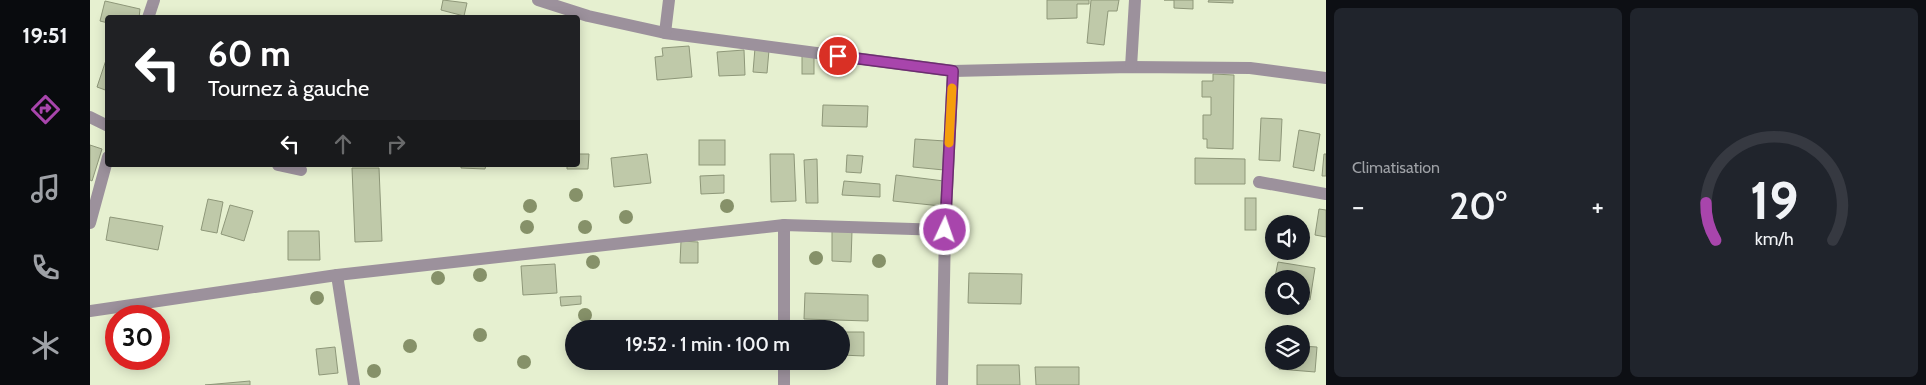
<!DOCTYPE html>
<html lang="fr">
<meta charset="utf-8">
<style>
body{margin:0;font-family:Cabin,sans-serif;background:#20242c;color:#f1f3f6;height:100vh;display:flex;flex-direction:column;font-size:19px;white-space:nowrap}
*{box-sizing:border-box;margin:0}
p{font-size:16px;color:#9ea1a6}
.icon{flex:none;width:28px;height:28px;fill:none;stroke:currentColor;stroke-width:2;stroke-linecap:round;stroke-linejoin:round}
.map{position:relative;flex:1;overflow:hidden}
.details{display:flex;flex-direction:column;gap:8px;padding:8px;background:#0d0f14;width:600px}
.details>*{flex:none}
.hud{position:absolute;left:15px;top:15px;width:475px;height:152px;border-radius:5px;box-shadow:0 2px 12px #0003;background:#202124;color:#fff;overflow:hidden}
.fabs{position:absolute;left:1175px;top:215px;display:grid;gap:10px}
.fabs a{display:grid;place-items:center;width:45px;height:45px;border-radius:50%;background:#171b24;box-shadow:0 2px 12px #0003;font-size:25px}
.speed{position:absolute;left:15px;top:305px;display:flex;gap:10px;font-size:25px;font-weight:700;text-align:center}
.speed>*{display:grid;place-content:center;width:65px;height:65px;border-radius:50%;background:#171b24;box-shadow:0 2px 12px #0003;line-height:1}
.speed .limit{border:8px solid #d22;background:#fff;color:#111}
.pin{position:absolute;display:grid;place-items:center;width:42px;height:42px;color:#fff;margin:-21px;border:2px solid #fff;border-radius:50%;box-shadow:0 1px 5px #0007}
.me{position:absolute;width:55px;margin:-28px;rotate:3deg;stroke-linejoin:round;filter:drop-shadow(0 0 4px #0008)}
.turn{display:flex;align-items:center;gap:18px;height:105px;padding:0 20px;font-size:22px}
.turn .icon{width:65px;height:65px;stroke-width:2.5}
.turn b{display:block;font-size:35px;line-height:42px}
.lanes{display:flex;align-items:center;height:48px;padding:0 20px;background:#0003;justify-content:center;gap:25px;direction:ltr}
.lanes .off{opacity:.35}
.big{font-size:38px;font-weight:600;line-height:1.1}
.details .card{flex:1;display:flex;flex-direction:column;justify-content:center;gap:8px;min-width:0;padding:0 18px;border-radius:8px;background:#20242c}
.details .dial{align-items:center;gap:0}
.dial svg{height:130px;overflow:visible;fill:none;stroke:#363941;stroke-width:7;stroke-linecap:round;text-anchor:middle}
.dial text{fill:#f1f3f6;stroke:none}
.heat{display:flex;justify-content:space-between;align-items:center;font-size:28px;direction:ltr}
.details .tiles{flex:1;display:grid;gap:8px;grid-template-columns:repeat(2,1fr)}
.trip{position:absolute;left:475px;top:320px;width:285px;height:50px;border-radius:25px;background:#171b24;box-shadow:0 2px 12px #0003;font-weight:600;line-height:50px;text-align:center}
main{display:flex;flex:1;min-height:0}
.tabs{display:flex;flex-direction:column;width:90px;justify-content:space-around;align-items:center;background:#090b0e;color:#9ea1a6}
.tabs .icon{width:35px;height:35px}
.tabs .selected{color:#a845ac}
.tabs b{font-size:22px;color:#f1f3f6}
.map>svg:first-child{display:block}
.building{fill:#bfc9a9;stroke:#8e9779}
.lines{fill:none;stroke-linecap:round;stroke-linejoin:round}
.street{stroke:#9c919c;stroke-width:12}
.tree{fill:#869169}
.route-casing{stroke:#6d2d70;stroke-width:12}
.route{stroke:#a845ac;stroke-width:9}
.slow{stroke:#f59e0b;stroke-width:9}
</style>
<main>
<nav class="tabs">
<b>19:51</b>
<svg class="icon selected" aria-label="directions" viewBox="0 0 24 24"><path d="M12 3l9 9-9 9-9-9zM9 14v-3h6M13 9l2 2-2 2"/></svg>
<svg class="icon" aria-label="music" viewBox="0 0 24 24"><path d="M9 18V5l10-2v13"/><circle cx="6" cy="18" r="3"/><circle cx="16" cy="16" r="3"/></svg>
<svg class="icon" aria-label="phone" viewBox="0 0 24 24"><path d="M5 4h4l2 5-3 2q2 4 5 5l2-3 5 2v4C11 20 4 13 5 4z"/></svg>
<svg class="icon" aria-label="climate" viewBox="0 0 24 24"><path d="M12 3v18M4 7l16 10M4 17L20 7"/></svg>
</nav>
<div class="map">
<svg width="1236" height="385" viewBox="0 0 1236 385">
<rect width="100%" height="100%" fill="#e6f0d0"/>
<g class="building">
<path d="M353,0L377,3L374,16L351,10Z"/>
<path d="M957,0H999V4H987V18L957,19Z"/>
<path d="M1001,0H1029L1027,11H1018L1014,45L997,43Z"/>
<path d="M1074,0H1103V9L1084,8V0Z"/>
<path d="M1119,0H1143V3L1118,2Z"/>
<path d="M15,1L50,9L49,18H18V23L10,21Z"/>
<path d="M599,46L602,77L567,80L565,57L573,56L572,48Z"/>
<path d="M665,48L679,50L677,73L663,72Z"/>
<path d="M654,50L655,75L629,76L627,52Z"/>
<path d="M18,54V91L7,87Z"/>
<rect x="712" y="55" width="12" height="19"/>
<path d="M1123,74L1144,75L1143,149L1117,148V139H1113V115H1121V97H1112V81H1123Z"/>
<path d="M733,105L778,106L777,127L732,126Z"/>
<path d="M1171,118L1192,119L1190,161L1169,160Z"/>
<path d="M1209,130L1230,134L1224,171L1203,167Z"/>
<path d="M825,139L855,141L854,170L823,167Z"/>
<rect x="609" y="140" width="26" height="25"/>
<path d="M0,145L12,149L2,181L0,180Z"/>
<path d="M488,154H499L498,169H477V165H488Z"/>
<path d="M557,154L561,183L524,187L521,158Z"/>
<path d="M680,154H704L706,201L681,202Z"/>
<path d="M1234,154H1236V176H1232Z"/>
<path d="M757,155L773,156L771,173L756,172Z"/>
<path d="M1105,158L1155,159V184H1105Z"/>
<path d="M727,159L728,203H716L714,160Z"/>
<path d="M371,165H396L395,169L371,168Z"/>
<path d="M262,168H289L292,241L265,242Z"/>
<path d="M634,175V193L611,194L610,176Z"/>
<path d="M806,175L854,181L851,206L803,201Z"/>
<path d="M754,181L790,184V197L752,195Z"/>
<rect x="1155" y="198" width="11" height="32"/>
<path d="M118,199L133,202L127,233L111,230Z"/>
<path d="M140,205L163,211L154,241L131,234Z"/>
<path d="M1229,209L1236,210V237L1225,235Z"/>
<path d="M20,217L73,226L68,250L16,240Z"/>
<path d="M198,231H229L230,260H198Z"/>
<path d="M742,231H762L761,262L742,261Z"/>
<path d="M591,241L608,242V263H590Z"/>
<path d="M1188,262L1225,268L1220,300L1211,299V279L1185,277Z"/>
<path d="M465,264L467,293L433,295L431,266Z"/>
<path d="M879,273L932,274L931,304L878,303Z"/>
<path d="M715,293L778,295V321L714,319Z"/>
<path d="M491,296V304L471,306L470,297Z"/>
<path d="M751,332H774V356L751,355Z"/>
<path d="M1211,346L1227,347L1225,372L1189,369L1190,361H1211Z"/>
<path d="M245,347L248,373L229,375L226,349Z"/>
<path d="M887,365H929L930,385H887Z"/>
<path d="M945,367H989V385H946Z"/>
<path d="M160,381V385H115Z"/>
</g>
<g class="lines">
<g class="street">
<path d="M448,0L498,16L575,33L863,71L1041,67L1160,68L1236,78"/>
<path d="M58,18L64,0"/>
<path d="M575,33L579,0"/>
<path d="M1041,67L1045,0"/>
<path d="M0,117L18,126"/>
<path d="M188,165L211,170"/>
<path d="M1169,182L1236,194"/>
<path d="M0,223L18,157"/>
<path d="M694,225V329"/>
<path d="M247,275L264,385"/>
<path d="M0,311L247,275L694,225L855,230"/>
<path d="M694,361V385"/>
<path d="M852,385L855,230L863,71"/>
</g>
</g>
<g class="tree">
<circle cx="486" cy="195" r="7"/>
<circle cx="440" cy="206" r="7"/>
<circle cx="637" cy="206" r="7"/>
<circle cx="536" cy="217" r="7"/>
<circle cx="437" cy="227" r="7"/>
<circle cx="495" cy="227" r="7"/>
<circle cx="726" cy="258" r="7"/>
<circle cx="789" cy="261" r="7"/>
<circle cx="503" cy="262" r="7"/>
<circle cx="390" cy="275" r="7"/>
<circle cx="348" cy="278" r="7"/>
<circle cx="227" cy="298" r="7"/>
<circle cx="495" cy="315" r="7"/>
<circle cx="390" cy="335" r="7"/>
<circle cx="320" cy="346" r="7"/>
<circle cx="434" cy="362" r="7"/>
<circle cx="284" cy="371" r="7"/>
</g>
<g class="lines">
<g class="route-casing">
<path id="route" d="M748,56L863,71L855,230"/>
</g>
<use href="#route" class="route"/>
<path class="slow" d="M859,143L862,88"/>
</g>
</svg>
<div class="fabs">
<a><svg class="icon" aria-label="sound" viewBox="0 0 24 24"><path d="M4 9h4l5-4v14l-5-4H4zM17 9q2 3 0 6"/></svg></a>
<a><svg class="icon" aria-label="search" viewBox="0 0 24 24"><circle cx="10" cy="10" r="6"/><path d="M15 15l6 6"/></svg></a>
<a><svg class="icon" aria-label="layers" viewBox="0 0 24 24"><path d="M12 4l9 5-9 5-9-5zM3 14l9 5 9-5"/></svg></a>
</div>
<div class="speed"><div class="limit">30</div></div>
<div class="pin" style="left:748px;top:56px;background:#d93025"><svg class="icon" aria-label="arrive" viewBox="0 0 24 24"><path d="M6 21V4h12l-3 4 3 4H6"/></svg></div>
<svg class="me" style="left:855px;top:230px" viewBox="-20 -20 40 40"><circle r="17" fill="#a845ac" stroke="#fff" stroke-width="3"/><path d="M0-11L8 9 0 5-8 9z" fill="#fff"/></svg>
<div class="trip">19:52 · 1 min · 100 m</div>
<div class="hud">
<div class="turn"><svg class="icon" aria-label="left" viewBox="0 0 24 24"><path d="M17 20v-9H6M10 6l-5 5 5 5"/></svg><div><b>60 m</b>Tournez à gauche</div></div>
<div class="lanes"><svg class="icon" aria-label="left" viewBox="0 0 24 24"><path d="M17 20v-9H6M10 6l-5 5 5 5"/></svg><svg class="icon off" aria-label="ahead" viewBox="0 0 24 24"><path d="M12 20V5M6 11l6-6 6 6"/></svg><svg class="icon off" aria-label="right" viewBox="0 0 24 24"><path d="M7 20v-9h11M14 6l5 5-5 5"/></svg></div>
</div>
</div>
<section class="details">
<div class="tiles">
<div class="card"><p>Climatisation</p>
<div class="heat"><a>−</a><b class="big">20°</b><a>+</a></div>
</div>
<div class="card dial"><svg viewBox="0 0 100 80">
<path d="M14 69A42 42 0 1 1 86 69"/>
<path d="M14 69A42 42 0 0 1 8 46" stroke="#a845ac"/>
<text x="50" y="56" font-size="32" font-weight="700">19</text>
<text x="50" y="72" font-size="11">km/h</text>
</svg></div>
</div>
</section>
</main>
